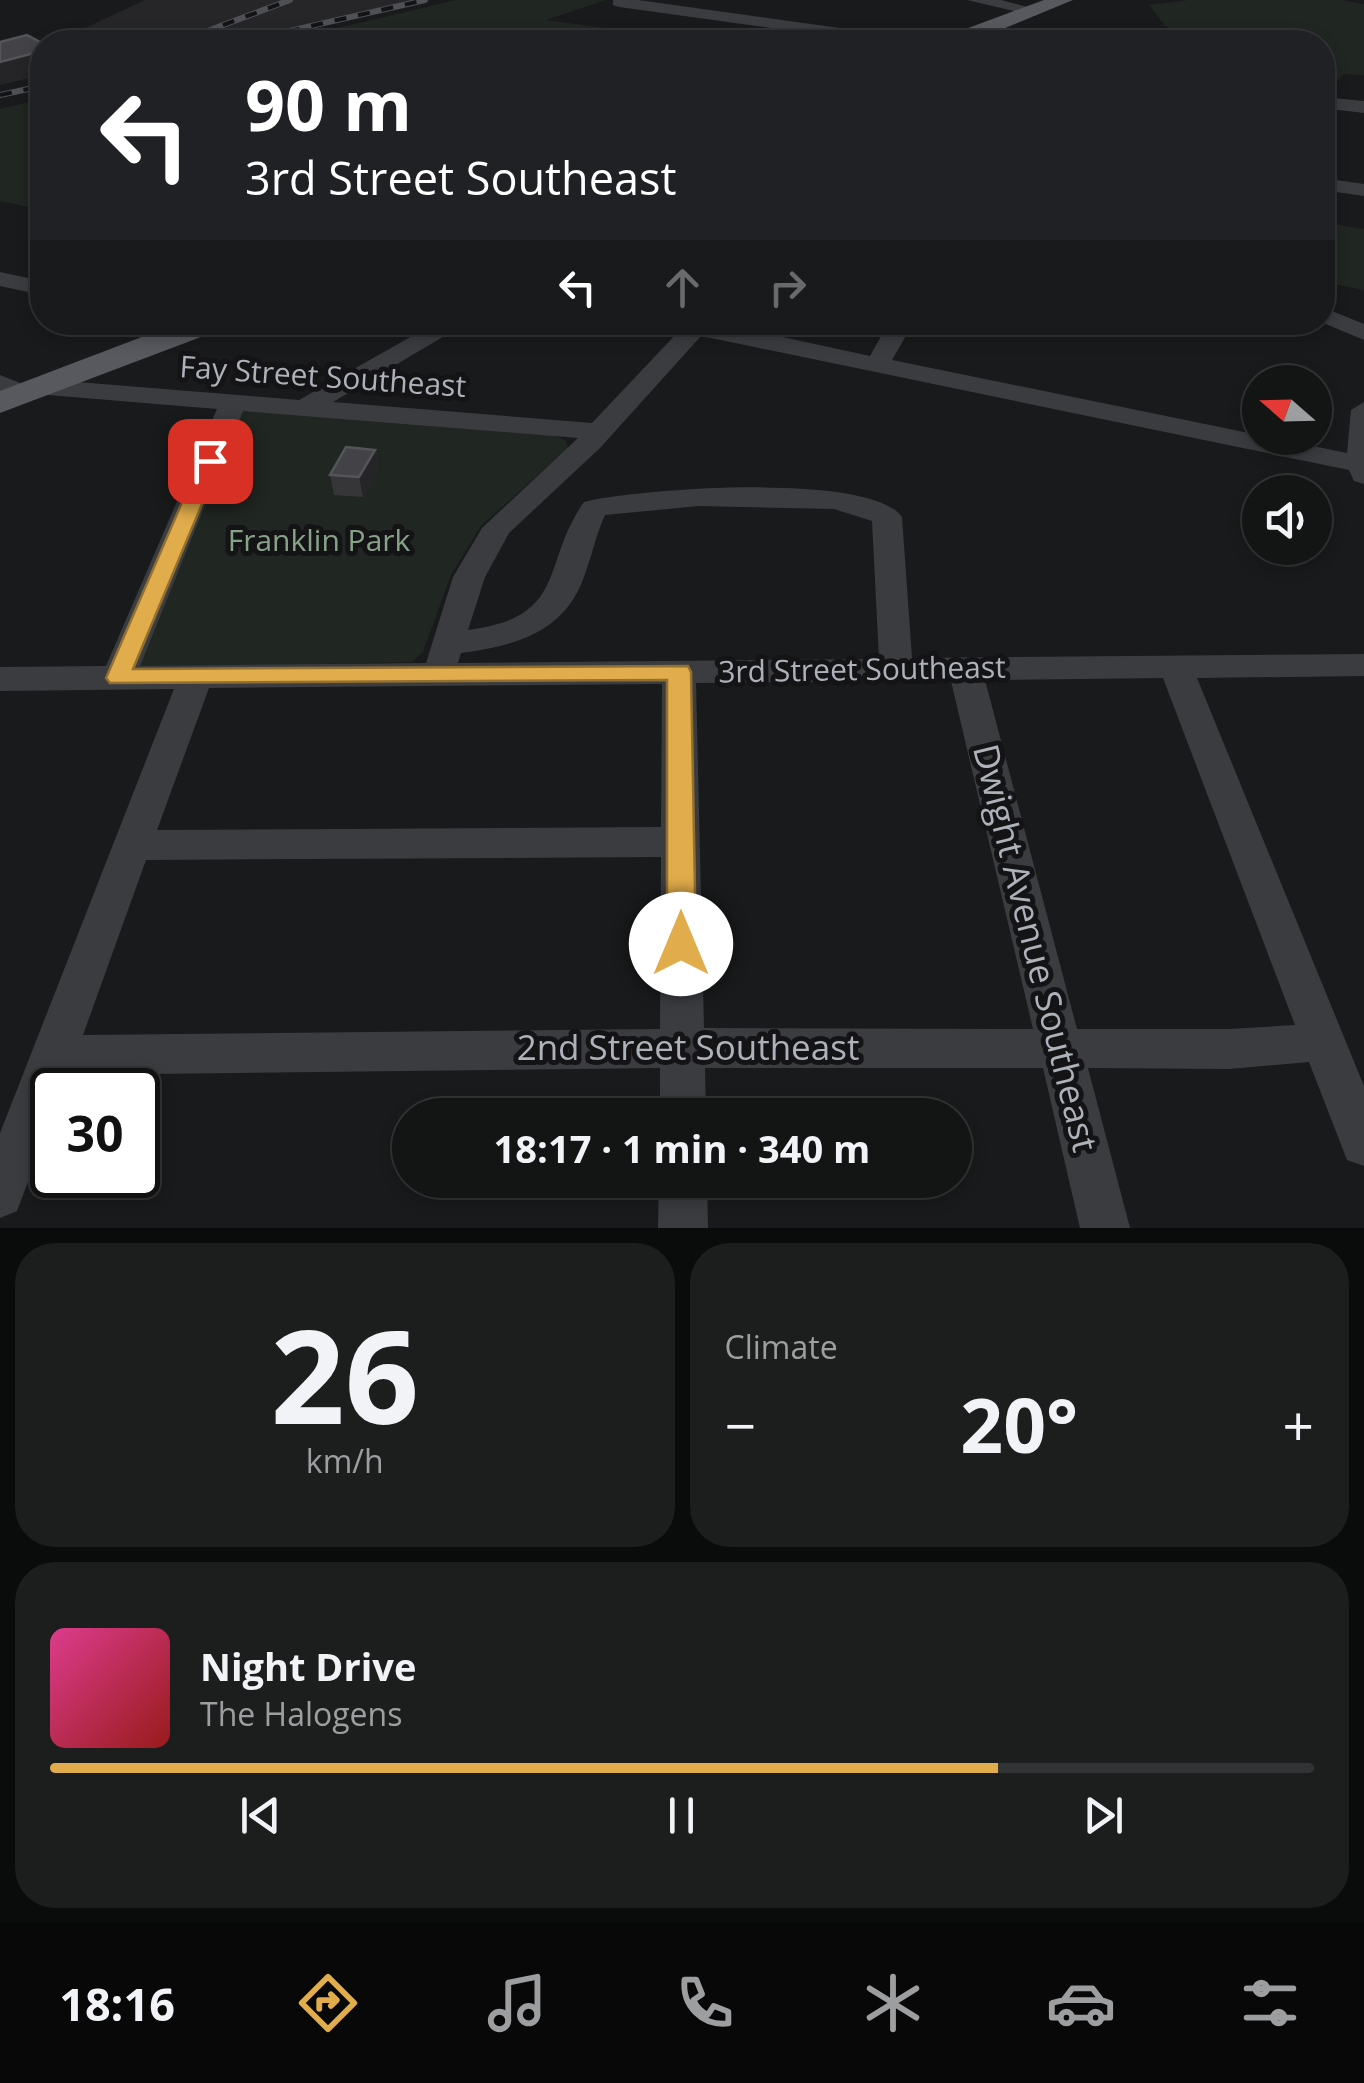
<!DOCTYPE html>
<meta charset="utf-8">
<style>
body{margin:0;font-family:"Open Sans",sans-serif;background:#1c1d1d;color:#f1f3f6;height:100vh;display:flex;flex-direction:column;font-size:38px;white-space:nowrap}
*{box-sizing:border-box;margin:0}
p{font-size:32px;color:#9d9ea0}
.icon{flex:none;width:55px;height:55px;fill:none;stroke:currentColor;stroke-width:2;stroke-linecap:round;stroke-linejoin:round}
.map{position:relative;height:1228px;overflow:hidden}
.details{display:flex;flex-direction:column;gap:15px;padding:15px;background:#0a0b0b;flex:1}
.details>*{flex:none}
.hud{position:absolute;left:30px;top:30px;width:1305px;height:305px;border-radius:40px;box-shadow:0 5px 15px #0003,0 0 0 2px #323334;background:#202124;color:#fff;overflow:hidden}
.needle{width:65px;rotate:290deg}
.buttons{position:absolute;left:1242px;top:365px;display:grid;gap:20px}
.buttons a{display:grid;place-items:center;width:90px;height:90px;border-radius:50%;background:#131414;box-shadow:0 5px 15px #0003,0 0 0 2px #323334;font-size:50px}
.speed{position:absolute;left:30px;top:1068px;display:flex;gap:20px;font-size:50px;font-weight:700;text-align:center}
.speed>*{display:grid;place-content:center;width:130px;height:130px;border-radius:50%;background:#131414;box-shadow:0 5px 15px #0003,0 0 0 2px #323334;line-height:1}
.speed .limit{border:5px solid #111;border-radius:15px;background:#fff;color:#111}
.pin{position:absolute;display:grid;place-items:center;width:85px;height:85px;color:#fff;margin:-42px;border-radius:20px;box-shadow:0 5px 15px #0006}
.me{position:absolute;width:110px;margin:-55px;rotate:0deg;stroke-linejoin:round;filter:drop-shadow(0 0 8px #0008)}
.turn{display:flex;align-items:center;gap:35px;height:210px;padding:0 50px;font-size:45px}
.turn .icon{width:130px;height:130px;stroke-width:2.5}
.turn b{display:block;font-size:70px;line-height:85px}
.lanes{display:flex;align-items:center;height:95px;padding:0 50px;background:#0003;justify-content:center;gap:50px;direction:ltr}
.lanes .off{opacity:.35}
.big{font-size:75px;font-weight:700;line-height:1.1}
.details .card{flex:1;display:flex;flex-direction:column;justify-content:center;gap:15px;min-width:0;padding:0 35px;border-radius:40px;background:#1c1d1d}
.details .dial{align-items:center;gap:0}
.dial b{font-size:130px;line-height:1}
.song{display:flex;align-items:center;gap:30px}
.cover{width:120px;height:120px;border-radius:15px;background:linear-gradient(135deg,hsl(330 70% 55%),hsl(0 70% 35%))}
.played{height:10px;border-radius:5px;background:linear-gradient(90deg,#e1ac4b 75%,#323334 75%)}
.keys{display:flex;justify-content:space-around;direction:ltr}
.heat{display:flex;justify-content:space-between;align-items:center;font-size:55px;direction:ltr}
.details .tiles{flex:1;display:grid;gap:15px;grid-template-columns:1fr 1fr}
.card:last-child{grid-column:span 2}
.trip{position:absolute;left:392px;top:1098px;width:580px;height:100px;border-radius:50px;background:#131414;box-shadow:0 5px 15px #0003,0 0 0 2px #323334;font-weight:700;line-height:100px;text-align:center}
.tabs{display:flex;height:160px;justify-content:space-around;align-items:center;background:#080808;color:#9d9ea0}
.tabs .icon{width:70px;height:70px}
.tabs .active{color:#e1ac4b}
.tabs b{font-size:45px;color:#f1f3f6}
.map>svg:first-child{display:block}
.built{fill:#262628}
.green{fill:#202621}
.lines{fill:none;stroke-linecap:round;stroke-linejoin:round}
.minor{fill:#3b3c40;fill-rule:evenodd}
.major{fill:#57595f;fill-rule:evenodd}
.rail-casing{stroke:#4e5055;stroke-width:6}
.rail{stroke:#141416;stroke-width:4;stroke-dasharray:12;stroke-linecap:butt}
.wall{fill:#363639}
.shaded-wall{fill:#252527}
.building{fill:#434347;stroke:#535559;stroke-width:2.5}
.route{fill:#e1ac4b;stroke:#927031;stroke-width:2.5}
.labels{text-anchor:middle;stroke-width:10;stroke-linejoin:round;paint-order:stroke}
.street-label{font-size:30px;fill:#adb1ba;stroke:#141416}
.park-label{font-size:30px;fill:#86a387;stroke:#141416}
.near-street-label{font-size:35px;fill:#adb1ba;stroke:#141416}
</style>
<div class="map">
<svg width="1364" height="1228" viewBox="0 0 1364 1228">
<rect width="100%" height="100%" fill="#191a1b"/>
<path class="built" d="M145,0H413L230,42H55Z"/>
<g class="green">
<path d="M456,0H606L546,20L707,42H278Z"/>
<path d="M1188,0H1342L1364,4V75L1344,74L1323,98L1322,42H1202L1165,26L1149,5Z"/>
<path d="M42,99V210L0,201V109Z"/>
<path d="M1322,222L1364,229V290L1323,282Z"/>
<path d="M238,407L553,434L566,441L568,448L481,526L451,575L423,652L412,662L132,668Z"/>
</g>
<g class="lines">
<g class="minor">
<path d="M613,0H638L905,37L913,42H873L619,7L613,5Z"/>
<path d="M967,0H1001L1043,11L1035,16Z"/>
<path d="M1322,97L1364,101V113L1322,108Z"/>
<path d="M1322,178L1364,184V196L1322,190Z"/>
<path d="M0,272L42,281V295L0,286Z"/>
<path d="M1322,307L1364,324V340L1321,322Z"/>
<path d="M437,322H468L333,402L592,423L678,332L658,327L655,322H713L870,356L889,322H914L892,360L1347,453L1351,410L1364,402V484L1354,481L1349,470L701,336L600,448L509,533L485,577L468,630C569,617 540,565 584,502C636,489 870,471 902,517L912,658L1364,654V676L1197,678L1364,1086V1166L1347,1160L1309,1062L1229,1069L1088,1068L1130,1228H1080L1043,1068H705L706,1115H660V1068L68,1075L63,1090H52V1118L17,1211L0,1218V1133L174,689L0,691V667L106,666L217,409L36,394L32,400L23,402L0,393V375L28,386L41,379L299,400ZM243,411L578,438L482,528L453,577L426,663L140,666ZM699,506L834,509L872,521L879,659L458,663L461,653C513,646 561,634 582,582C591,560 595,537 605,515ZM1163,678L1295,1025L1229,1029H1077L985,680ZM951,681L1033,1029L704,1028L696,683ZM662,684L661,827L157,830L209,688ZM661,857L660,1029L83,1035L146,860Z"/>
<path d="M659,1180H707L708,1228H658Z"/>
</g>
<g class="major">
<path d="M1044,0H1073L971,42H941L944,37Z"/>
<path d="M181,322H227L222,329L0,413V391Z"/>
</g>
<g class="rail-casing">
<g id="rail">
<path d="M178,42L290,0"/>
<path d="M241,42L425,0"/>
<path d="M0,95L42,86"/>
</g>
</g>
<use href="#rail" class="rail"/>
</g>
<path class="wall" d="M375,450L378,469L363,497L334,495L330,475Z"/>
<g class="shaded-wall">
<path d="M42,51V75L0,85V62Z"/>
<path d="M375,450L378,469L363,497L359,477Z"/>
</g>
<g class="building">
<path d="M27,35L42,43V51L0,62V42Z"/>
<path d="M346,447L375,450L359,477L330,475Z"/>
</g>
<path class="route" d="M210,455L220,461L133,669L688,666L691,672L696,944L692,953L681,956L671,953L667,944V680L110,683L106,678L200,461Z"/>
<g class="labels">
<g class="street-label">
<text transform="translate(323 377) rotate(4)" y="10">Fay Street Southeast</text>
<text transform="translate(862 670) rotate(-1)" y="10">3rd Street Southeast</text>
</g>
<g class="park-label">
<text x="319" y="551">Franklin Park</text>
</g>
<g class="near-street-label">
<text transform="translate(1035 948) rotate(76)" y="12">Dwight Avenue Southeast</text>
<text x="688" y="1060">2nd Street Southeast</text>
</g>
</g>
</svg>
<div class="buttons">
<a><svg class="needle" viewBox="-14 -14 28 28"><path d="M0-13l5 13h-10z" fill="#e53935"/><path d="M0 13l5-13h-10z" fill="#9d9ea0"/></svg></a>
<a><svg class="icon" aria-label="sound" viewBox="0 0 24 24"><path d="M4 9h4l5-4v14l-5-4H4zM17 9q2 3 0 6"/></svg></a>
</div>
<div class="speed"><div class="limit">30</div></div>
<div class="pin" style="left:210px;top:461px;background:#d93025"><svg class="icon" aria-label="arrive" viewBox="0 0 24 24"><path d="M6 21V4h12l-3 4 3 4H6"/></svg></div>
<svg class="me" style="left:681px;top:944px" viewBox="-20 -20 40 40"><circle r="19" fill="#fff"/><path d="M0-13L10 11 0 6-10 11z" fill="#e1ac4b"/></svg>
<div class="trip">18:17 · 1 min · 340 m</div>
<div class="hud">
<div class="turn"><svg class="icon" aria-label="left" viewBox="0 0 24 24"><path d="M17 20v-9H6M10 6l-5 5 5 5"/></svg><div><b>90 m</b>3rd Street Southeast</div></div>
<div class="lanes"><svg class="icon" aria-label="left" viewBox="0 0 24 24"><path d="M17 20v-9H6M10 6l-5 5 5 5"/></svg><svg class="icon off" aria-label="ahead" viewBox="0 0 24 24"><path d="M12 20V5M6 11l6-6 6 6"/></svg><svg class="icon off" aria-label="right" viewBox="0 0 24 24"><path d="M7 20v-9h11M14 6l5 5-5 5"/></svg></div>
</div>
</div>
<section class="details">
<div class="tiles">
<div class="card dial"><b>26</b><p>km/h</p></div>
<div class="card"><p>Climate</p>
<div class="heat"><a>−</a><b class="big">20°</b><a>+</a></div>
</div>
<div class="card">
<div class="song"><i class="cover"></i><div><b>Night Drive</b><p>The Halogens</p></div></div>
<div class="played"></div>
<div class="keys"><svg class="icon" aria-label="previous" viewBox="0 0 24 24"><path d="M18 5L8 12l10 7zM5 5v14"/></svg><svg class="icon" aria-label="pause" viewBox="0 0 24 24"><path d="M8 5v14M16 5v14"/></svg><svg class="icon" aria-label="next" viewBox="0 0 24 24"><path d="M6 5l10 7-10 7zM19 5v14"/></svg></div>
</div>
</div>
</section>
<nav class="tabs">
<b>18:16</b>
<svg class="icon active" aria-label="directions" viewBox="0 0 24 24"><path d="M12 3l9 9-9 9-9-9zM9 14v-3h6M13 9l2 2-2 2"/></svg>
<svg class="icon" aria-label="music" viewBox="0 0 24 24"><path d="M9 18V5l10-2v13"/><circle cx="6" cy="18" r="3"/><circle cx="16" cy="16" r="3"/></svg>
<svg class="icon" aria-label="phone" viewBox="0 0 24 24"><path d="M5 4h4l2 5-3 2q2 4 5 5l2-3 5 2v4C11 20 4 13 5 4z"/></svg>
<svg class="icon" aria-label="climate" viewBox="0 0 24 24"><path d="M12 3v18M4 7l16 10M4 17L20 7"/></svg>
<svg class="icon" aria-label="car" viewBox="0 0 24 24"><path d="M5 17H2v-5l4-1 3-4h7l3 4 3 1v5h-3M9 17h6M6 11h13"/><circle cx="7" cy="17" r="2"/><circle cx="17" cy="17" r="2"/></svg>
<svg class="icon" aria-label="filters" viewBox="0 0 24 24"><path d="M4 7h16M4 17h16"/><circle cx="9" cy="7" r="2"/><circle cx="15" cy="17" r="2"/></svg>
</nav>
